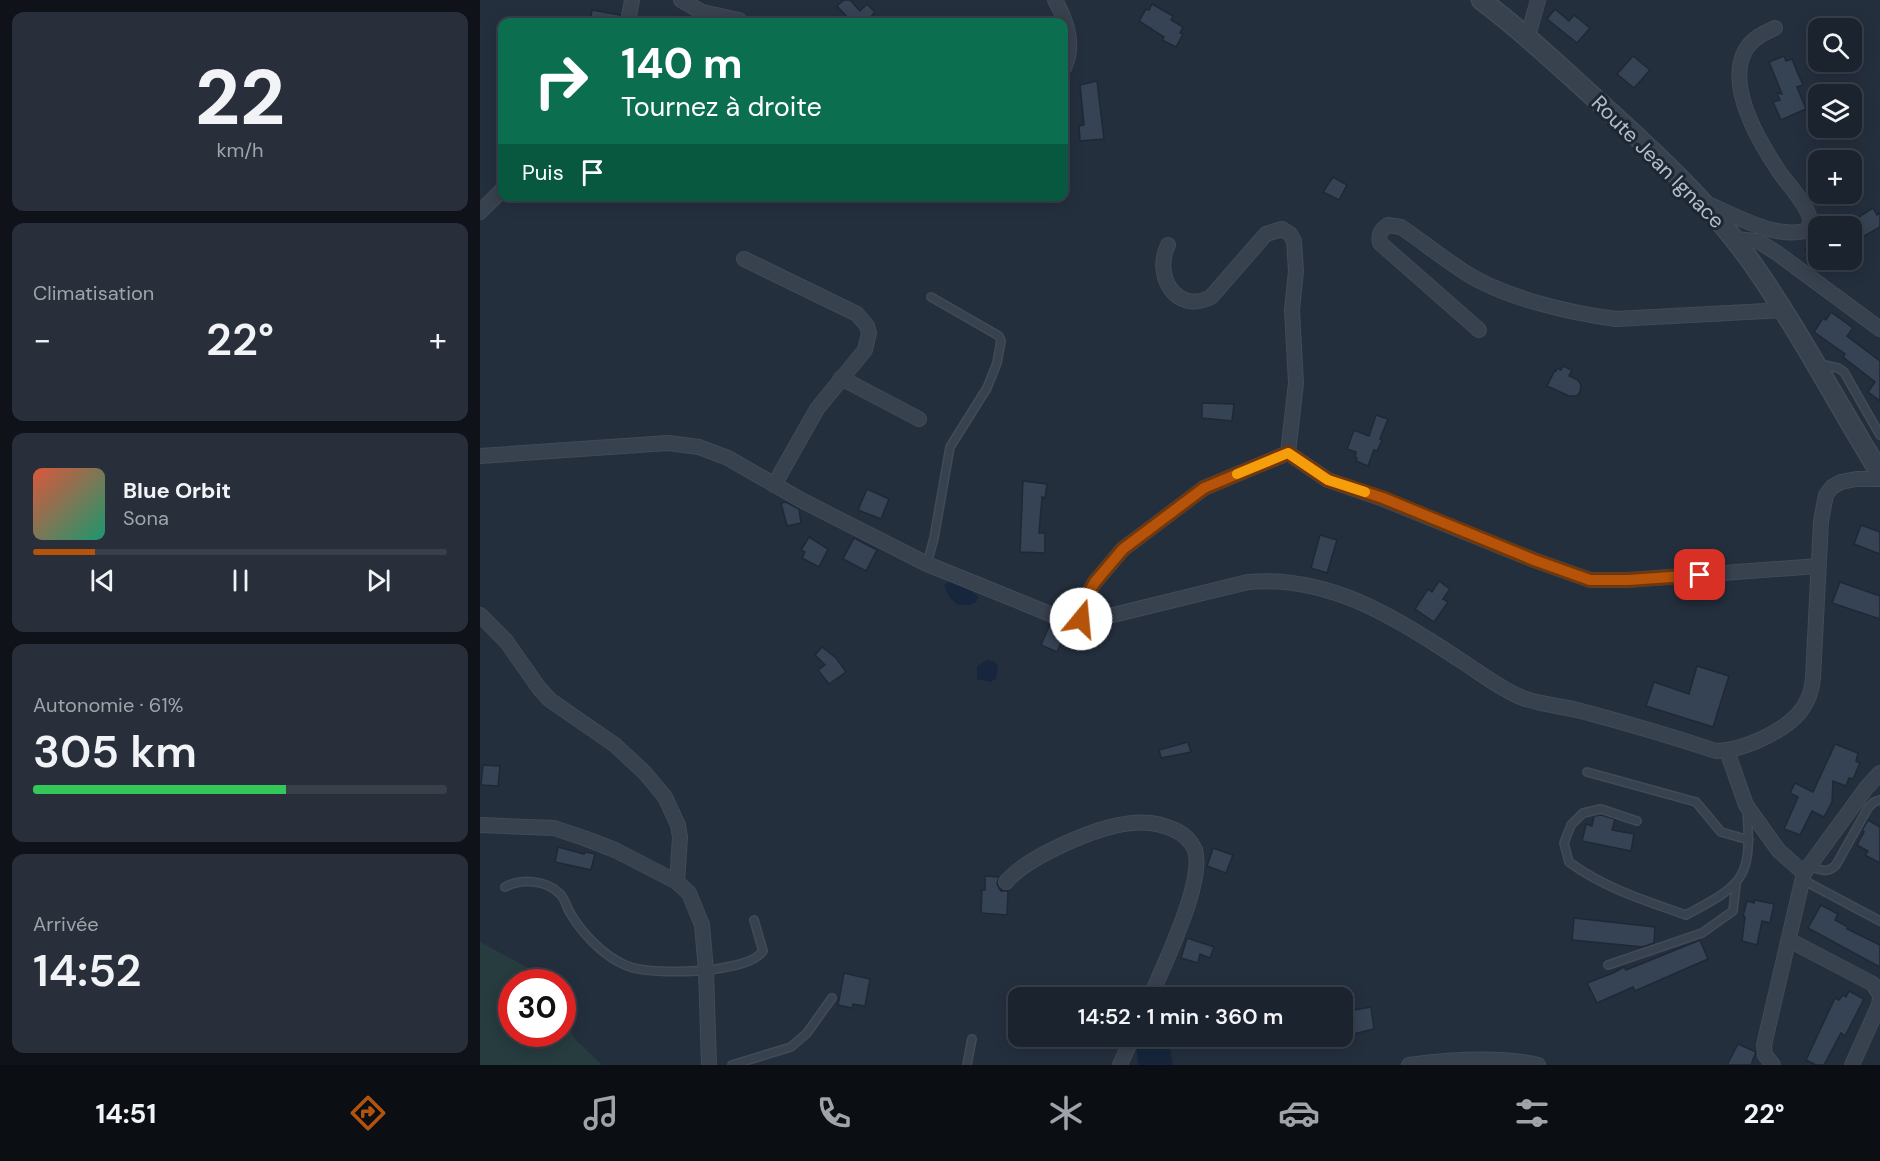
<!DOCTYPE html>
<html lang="fr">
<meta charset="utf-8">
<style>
body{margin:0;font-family:"DM Sans",sans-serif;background:#282f3a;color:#f1f3f6;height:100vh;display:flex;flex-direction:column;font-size:22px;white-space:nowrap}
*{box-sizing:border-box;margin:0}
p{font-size:20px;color:#a0a4aa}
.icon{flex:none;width:33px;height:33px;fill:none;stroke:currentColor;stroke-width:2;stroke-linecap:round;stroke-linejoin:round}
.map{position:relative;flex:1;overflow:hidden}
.side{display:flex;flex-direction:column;gap:12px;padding:12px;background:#0f1319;width:480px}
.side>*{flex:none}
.hud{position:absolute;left:18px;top:18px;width:570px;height:183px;border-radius:12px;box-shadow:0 3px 15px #0003,0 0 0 2px #39404a;background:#0b6e4f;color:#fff;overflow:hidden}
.controls{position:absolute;left:1328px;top:18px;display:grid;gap:12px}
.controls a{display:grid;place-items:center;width:54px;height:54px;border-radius:12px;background:#1b232e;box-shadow:0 3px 15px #0003,0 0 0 2px #39404a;font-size:30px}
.speed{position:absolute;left:18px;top:969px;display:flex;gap:12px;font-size:30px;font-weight:700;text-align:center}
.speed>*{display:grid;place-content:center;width:78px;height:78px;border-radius:50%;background:#1b232e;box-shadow:0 3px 15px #0003,0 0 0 2px #39404a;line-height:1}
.speed .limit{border:9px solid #d22;background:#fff;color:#111}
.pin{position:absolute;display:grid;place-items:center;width:51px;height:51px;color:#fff;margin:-26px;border-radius:12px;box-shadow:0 3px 9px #0006}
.me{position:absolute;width:66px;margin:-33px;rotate:17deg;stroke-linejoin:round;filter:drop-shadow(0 0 4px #0008)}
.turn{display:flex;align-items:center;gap:21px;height:126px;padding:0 24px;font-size:27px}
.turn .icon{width:78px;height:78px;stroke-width:2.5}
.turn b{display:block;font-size:42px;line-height:51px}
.then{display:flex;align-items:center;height:57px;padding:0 24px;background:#0003;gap:12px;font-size:22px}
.big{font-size:45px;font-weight:600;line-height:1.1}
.side .tile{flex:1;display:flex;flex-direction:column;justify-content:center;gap:9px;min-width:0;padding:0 21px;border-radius:12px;background:#282f3a}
.side .dial{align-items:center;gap:0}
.dial b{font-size:78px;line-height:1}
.song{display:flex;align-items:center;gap:18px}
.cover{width:72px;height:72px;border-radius:9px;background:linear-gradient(135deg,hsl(10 70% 55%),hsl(160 70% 35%))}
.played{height:6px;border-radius:3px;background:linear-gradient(90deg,#b45309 15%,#39404a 15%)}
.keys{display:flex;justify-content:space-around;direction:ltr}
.heat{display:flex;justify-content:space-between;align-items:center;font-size:33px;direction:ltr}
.charge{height:9px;border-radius:4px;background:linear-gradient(90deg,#34c759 61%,#39404a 0)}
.trip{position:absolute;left:528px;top:987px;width:345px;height:60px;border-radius:12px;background:#1b232e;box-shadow:0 3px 15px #0003,0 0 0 2px #39404a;font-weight:600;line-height:60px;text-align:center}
.dock{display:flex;height:96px;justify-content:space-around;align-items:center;background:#0b0e12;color:#a0a4aa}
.dock .icon{width:42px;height:42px}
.dock .on{color:#b45309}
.dock b{font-size:27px;color:#f1f3f6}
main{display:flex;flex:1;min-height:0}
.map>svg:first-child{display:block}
.green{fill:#263c3f}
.water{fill:#17263c}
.building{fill:#364354;stroke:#1f2835;stroke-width:1.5}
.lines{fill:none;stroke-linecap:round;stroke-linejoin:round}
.service-casing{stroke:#414a57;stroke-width:10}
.minor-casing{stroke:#414a57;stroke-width:16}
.tertiary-casing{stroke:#414a57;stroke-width:21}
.service{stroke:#38414e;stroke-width:7}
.minor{stroke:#38414e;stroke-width:14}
.tertiary{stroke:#38414e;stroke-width:18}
.route-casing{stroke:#753606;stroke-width:15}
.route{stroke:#b45309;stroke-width:10}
.slow{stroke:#f59e0b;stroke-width:10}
.labels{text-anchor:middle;stroke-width:6;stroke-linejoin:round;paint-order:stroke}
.street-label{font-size:21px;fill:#b4bcc9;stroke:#1d2633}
</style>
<main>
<section class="side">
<div class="tile dial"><b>22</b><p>km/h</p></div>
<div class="tile"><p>Climatisation</p>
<div class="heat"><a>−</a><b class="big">22°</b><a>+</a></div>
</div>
<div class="tile">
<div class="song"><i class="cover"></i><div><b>Blue Orbit</b><p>Sona</p></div></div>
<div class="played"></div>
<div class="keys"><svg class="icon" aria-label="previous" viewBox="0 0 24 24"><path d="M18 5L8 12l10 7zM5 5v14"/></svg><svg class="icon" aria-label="pause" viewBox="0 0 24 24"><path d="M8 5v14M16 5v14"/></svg><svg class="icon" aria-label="next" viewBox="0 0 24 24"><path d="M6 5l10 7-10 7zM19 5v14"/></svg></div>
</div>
<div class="tile"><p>Autonomie · 61%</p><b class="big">305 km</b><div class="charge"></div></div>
<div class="tile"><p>Arrivée</p><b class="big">14:52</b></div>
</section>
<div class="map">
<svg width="1400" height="1065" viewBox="0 0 1400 1065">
<rect width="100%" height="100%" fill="#242f3e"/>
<path class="green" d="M0,942L54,971L61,982H32V1034H82L83,1018L95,1039L122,1065H0Z"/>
<g class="water">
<path d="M470,581L487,586L498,597L497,601L490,605H478L469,597L464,585Z"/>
<path d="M507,660L514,661L518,666L516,679L510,682L497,679V666Z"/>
<path d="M663,1037H688L693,1065H658L656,1042Z"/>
</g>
<g class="building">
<path d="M364,0H370L380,11L387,4L395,12L388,20L390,22H367L370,20L357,6Z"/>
<path d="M672,4L693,16L691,20L703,27L700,33L703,34L696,47L682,40L684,37L659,21L666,9L669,10Z"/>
<path d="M1075,9L1089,21L1094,15L1110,28L1097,43L1067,19Z"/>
<path d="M112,10L140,15L139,22H110Z"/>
<path d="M1153,56L1170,70L1154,88L1137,74Z"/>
<path d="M1304,56L1306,61L1312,59L1318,74L1323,85L1317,87L1326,109L1301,120L1293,102L1300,100L1297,93L1302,94L1289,62Z"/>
<path d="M617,81L624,139L600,141L599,126L604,125L600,85Z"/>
<path d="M853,177L867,185L859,200L843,192Z"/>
<path d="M1393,208L1397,215L1400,213V227L1381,238L1377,232L1376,228L1380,222L1377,218Z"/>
<path d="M1334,243L1338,248V267L1335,263L1330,266L1324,258L1329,255L1325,249Z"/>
<path d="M1351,312L1373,328L1367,336L1400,361V401L1388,392L1395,382L1363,357L1365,354L1334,332L1343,318L1346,320Z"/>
<path d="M1083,366L1092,370L1089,376L1098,380L1101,385L1100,392L1097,396H1089L1067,386L1075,370L1076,371L1077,368L1081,370Z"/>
<path d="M722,403L754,404L752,421L722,418Z"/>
<path d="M896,415L908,419L900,439L902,440L897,451L894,450L888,466L876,461L877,458L875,457L876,452L867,449L874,430L889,436Z"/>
<path d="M543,481L567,484L565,498L562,497L559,533H565V553L540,552Z"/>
<path d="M387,489L409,499L401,519L378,510Z"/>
<path d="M306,502L319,509L321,523L307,526L301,503Z"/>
<path d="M1381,525L1400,532V554L1374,544Z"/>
<path d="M840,535L857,540L847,573L831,568Z"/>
<path d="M329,537L348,549L339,567L322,558L325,552L321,550Z"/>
<path d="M374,538L397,550L386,571L363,559Z"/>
<path d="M959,581L970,589L963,599L968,602L954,622L935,609L948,589L952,592Z"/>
<path d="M1360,582L1400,596V619L1352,603Z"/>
<path d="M570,624L588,627L577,652L561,645Z"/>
<path d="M342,647L356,658L366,672L349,684L338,670L345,665L335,655Z"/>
<path d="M1217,666L1249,676L1233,727L1166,706L1174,682L1209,694Z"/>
<path d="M708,742L711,752L681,758L679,750Z"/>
<path d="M1355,744L1378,753L1376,761L1380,763L1373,779L1369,778L1366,786L1353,781L1352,802L1344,817L1332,811L1320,835L1304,829L1318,797L1310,793L1315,783L1333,792Z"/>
<path d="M3,765L20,766L18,786L1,785Z"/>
<path d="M1121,815L1135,819L1132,830L1154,834L1151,851L1102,841L1106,824L1112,826L1114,816Z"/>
<path d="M1388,820L1400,827V863L1385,855L1388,851L1377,845L1384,832L1382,830Z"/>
<path d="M78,847L104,854L105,852L115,854L111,870L75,862Z"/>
<path d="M733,848L753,855L746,873L727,866Z"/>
<path d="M505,876L519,877L517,884L519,888L521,891H528L527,915L501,913L502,890H505Z"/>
<path d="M1275,900L1294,904L1290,923L1282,921L1277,945L1262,941L1265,917L1263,916L1267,901L1274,903Z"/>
<path d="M1341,905L1358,914L1355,920L1368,927L1367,929L1400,945V967L1328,928Z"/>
<path d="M1094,918L1175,927L1174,943L1163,947L1092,940Z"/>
<path d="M707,938L734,947L730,958L720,954L718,963L701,958Z"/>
<path d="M1220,940L1228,959L1155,991L1153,987L1117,1003L1107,983L1133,973L1144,967L1146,970Z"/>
<path d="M364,973L390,979L385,1006L373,1004L372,1008L358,1005Z"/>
<path d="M1369,991L1384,999L1365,1036L1361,1033L1344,1065H1336L1326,1060L1355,998L1359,1000L1363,995L1366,997Z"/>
<path d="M891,1007L894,1029L869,1035L866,1013L874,1012V1010Z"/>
<path d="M1258,1044L1276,1052L1271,1065H1247Z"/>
</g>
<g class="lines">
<g class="service-casing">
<g id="service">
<path d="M1340,364L1358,368L1364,372L1400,435"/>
<path d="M447,564L454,538L470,447L507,388L517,363L521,341L519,336L451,297"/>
<path d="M1107,772L1216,802L1241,832L1269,840"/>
<path d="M1157,821L1121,809L1103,813L1091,825L1084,843L1089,862C1124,888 1166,901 1206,915C1265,884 1272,877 1267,810"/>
<path d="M1329,866C1340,870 1347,874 1356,865L1388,808L1394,802L1400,800"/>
<path d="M1323,880L1400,921"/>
<path d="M25,887C41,878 67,880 80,894C85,899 86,905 89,911C101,932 122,955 145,965C164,974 215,972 236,969C251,966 273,964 283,951L274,920"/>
<path d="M1128,965L1222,933L1253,911L1256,885"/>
<path d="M252,1065L311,1047L327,1033L352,998"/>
<path d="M487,1065L492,1039"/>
</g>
</g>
<g class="minor-casing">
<g id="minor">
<path d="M201,0L222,12L259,20"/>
<path d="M575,0C587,21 595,46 584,68"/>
<path d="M148,22L152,0"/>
<path d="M1048,36L1058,0"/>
<path d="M1223,202C1253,214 1293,239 1325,231C1327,229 1329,227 1330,224C1333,211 1307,183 1300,173C1279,142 1245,85 1266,49C1273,38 1284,33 1295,28"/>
<path d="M0,212L22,190"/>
<path d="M1253,239L1278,241L1297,253L1400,329"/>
<path d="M688,245C673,275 696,315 731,297L786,234L802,229L810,234L814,241L816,271L812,310L816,383L808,453"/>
<path d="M264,259L377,314L387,326L389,333L385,350L337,409L294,485"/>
<path d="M999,330L900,243C898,234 901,230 908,225L921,227C943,242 964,259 986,273C1025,298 1090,313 1136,319L1304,310"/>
<path d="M361,378L439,419"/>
<path d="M808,453L848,480L903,499L1054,560L1110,580H1148L1338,566"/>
<path d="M0,456L188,443L219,447L248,458L321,500L447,564L575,616L601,619L633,615L768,582C847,575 914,616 977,658C998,671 1020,689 1043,698C1062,705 1082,706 1101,711C1146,723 1191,736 1236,751C1262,751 1303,732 1320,712C1328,702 1332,691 1333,678L1341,521L1346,495L1352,487L1361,482L1376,479H1400"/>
<path d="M0,615L26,641L59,688L70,700L135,745L165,773L185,797L198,825L200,837L197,882"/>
<path d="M601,619L605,599L615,582L643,549L724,488L808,453"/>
<path d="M1247,751L1266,805L1299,851L1324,873"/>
<path d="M0,825L74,828L104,838L135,850L197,882L209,893L222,925L226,970L229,1065"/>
<path d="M526,882C548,856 618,826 652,823C668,821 683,824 697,831C705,835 711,841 715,850C725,882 683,966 670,998"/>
<path d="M1309,940L1393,984L1400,995"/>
<path d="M640,1065L653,1036"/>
<path d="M929,1065C967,1060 1019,1056 1058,1065"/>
<path d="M1293,1065L1285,1055L1284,1045L1324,873L1387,787L1400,773"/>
<path d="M1372,1065L1399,1005L1400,998"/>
</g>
</g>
<g class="tertiary-casing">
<path id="tertiary" d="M1001,0C1043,31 1080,67 1118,101C1173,151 1229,202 1272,263C1319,330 1357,403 1400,473"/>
</g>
<use href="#service" class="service"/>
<use href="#minor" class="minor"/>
<use href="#tertiary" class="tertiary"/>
</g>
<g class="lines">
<g class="route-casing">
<path id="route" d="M601,619L605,599L615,582L643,549L724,488L808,453L848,480L903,498L1054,560L1110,580H1148L1220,575"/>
</g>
<use href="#route" class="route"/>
<path class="slow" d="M757,474L808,453L848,480L885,492"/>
</g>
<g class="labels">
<g class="street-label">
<text transform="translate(1178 162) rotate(45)" y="7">Route Jean Ignace</text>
</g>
</g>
</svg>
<div class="controls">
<a><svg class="icon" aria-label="search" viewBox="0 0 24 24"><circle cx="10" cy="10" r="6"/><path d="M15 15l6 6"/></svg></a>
<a><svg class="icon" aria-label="layers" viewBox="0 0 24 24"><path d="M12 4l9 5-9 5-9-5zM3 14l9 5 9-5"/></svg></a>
<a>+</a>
<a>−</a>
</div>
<div class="speed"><div class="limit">30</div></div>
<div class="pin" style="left:1220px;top:575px;background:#d93025"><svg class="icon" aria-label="arrive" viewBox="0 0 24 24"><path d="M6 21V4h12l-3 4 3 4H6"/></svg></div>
<svg class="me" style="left:601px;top:619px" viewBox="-20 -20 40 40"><circle r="19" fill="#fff"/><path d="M0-13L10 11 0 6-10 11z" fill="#b45309"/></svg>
<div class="trip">14:52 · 1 min · 360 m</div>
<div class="hud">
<div class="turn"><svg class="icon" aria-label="right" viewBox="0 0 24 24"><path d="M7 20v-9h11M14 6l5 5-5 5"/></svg><div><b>140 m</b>Tournez à droite</div></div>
<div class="then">Puis<svg class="icon" aria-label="arrive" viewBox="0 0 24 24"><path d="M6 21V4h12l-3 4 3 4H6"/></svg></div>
</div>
</div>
</main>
<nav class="dock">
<b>14:51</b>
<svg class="icon on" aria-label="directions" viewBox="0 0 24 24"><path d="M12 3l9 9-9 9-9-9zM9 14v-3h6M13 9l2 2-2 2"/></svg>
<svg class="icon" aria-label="music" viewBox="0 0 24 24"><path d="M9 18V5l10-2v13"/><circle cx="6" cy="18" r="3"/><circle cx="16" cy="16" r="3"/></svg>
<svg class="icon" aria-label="phone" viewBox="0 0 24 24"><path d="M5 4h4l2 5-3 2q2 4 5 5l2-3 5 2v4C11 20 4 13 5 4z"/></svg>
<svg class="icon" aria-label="climate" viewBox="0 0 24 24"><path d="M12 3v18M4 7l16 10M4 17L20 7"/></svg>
<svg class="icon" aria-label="car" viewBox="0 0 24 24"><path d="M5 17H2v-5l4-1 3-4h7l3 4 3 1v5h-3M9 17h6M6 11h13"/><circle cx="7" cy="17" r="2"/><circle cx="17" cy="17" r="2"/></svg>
<svg class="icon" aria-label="filters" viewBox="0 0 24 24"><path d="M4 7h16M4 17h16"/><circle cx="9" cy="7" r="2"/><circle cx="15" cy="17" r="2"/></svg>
<b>22°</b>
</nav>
